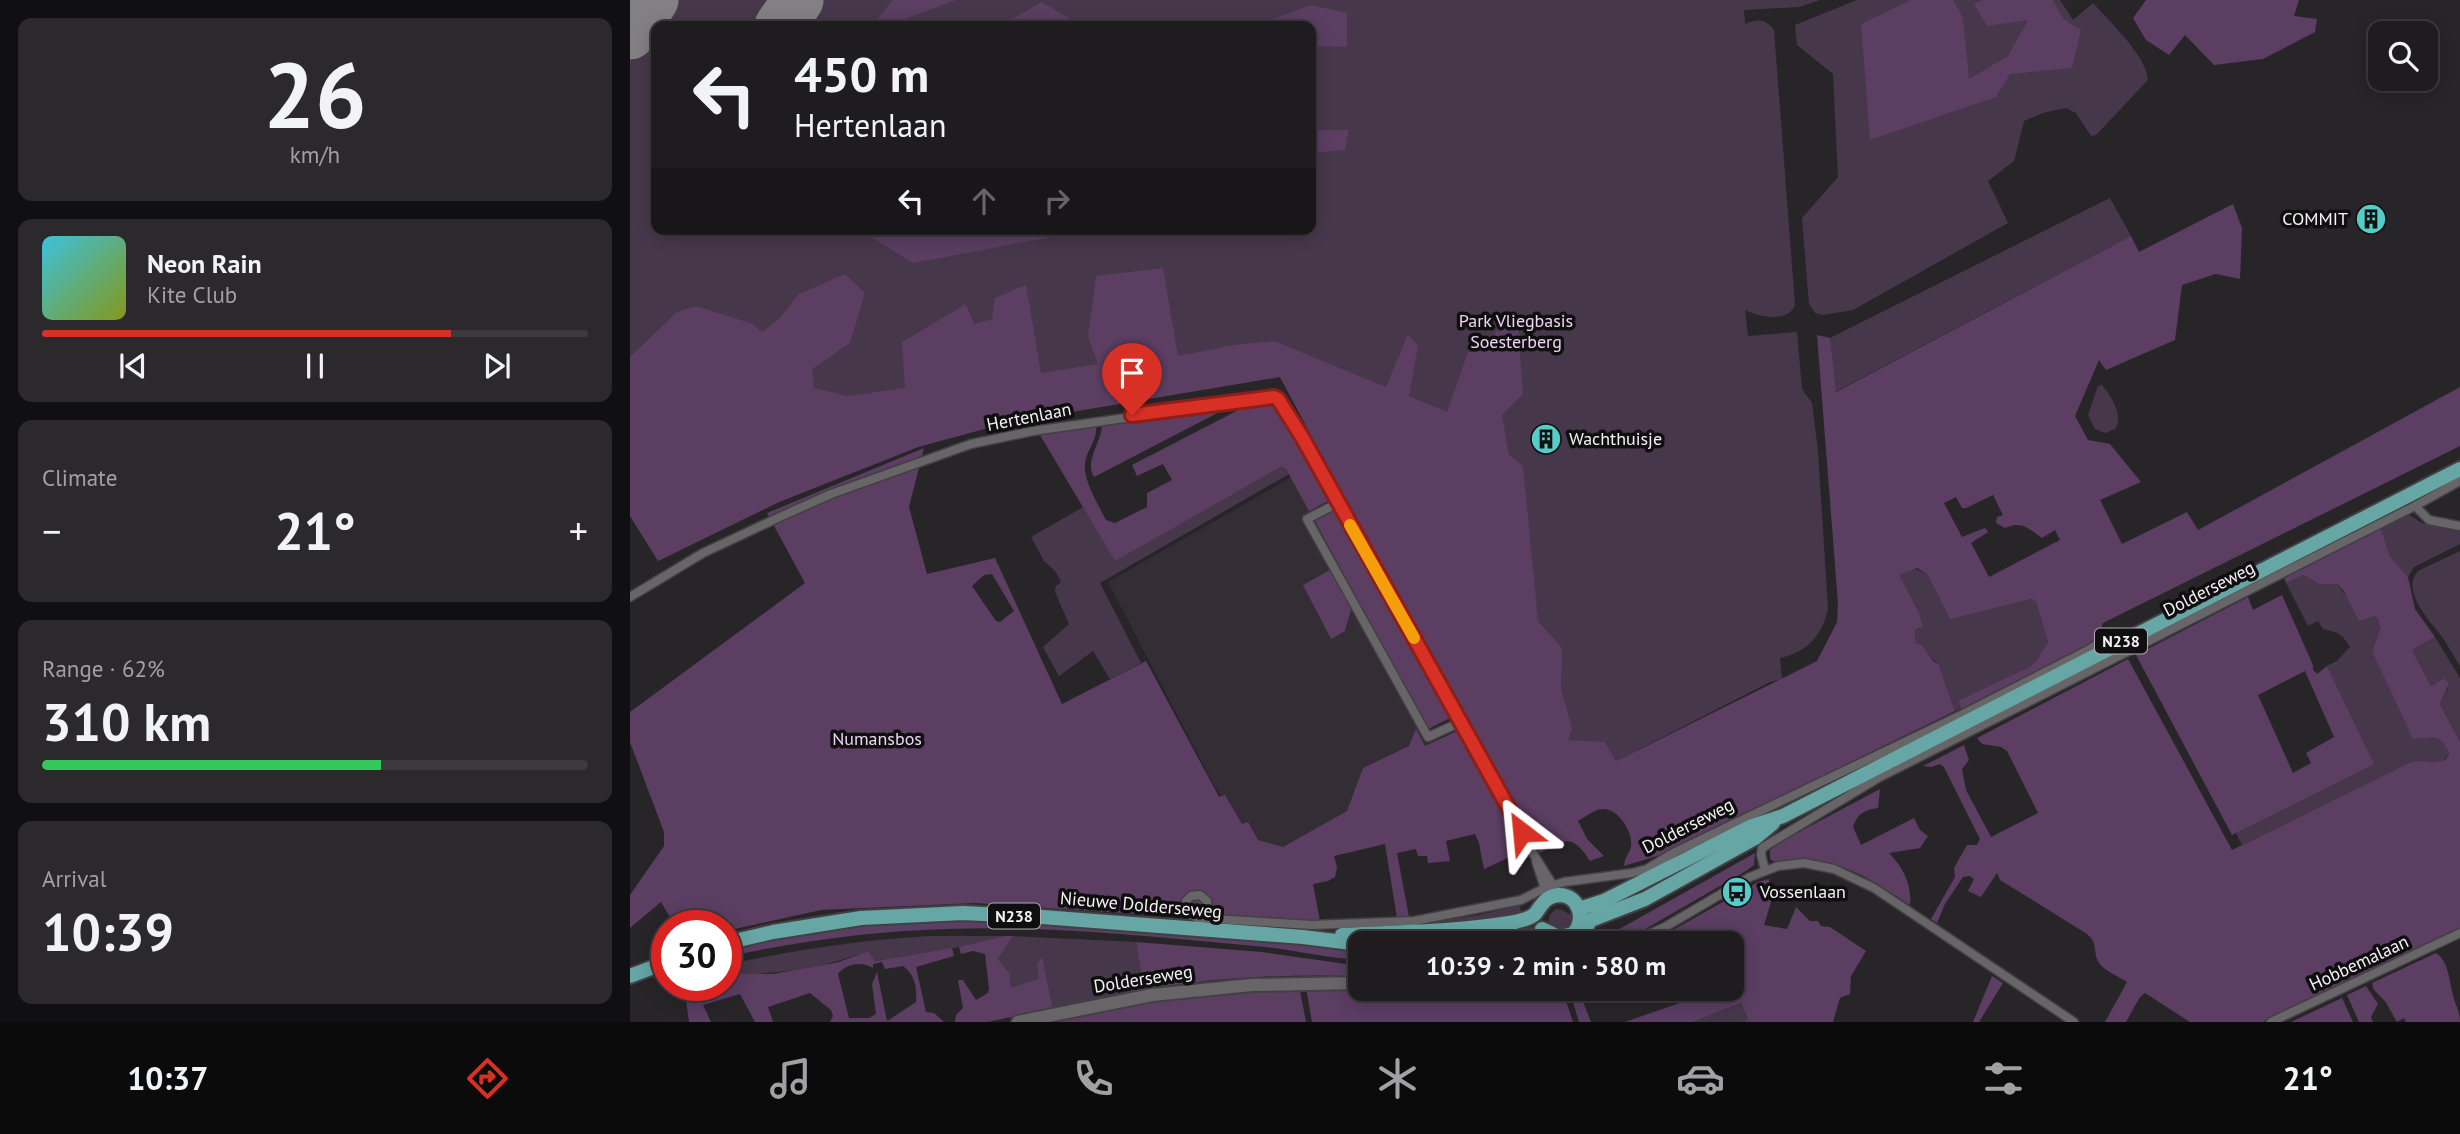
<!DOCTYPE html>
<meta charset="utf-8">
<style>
body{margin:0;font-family:"PT Sans",sans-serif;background:#2b292c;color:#f1f3f6;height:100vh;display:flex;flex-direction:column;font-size:26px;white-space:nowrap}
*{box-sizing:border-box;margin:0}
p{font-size:23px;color:#a1a1a4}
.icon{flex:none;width:38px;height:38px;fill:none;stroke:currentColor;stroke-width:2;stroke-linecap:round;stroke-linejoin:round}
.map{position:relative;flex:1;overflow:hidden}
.sheet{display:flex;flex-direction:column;gap:18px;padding:18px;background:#100f11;width:630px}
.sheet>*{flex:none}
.guide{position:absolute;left:21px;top:21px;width:665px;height:214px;border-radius:14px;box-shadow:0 4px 18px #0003,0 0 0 2px #3c3a3d;background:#1e1c1f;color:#f1f3f6;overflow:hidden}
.controls{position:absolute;left:1738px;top:21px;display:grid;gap:14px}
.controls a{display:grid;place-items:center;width:70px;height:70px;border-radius:14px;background:#1e1c1f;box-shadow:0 4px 18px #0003,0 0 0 2px #3c3a3d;font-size:35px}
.speed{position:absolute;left:21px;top:910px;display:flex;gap:14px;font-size:35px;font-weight:700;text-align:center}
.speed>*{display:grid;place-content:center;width:91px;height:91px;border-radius:50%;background:#1e1c1f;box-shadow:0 4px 18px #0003,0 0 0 2px #3c3a3d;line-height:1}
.speed .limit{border:10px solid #d22;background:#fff;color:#111}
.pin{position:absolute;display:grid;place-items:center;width:60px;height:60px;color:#fff;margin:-72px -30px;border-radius:50% 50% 50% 0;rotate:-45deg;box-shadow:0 0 7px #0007}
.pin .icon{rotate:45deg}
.me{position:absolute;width:77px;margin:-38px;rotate:331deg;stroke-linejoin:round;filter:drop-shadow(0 0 5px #0008)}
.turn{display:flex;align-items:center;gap:24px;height:147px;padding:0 28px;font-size:32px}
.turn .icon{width:91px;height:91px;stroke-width:2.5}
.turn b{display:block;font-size:49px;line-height:60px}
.lanes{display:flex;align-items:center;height:66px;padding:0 28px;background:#0003;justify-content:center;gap:35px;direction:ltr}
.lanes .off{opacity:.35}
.big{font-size:52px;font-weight:700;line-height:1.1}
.sheet .tile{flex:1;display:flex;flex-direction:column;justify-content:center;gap:10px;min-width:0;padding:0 24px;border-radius:14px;background:#2b292c}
.sheet .dial{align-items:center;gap:0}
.dial b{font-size:91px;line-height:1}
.song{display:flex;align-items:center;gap:21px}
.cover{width:84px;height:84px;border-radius:10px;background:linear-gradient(135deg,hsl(190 70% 55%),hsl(70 70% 35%))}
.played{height:7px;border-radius:4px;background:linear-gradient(90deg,#d93025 75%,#3c3a3d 75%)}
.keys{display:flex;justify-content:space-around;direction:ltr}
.heat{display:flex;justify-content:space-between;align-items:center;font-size:38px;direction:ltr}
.charge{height:10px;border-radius:5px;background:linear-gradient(90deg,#34c759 62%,#3c3a3d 0)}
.trip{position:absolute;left:718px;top:931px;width:396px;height:70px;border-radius:14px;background:#1e1c1f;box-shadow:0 4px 18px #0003,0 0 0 2px #3c3a3d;font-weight:700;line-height:70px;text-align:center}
.menu{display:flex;height:112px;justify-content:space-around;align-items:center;background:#0c0b0c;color:#a1a1a4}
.menu .icon{width:49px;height:49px}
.menu .on{color:#d93025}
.menu b{font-size:32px;color:#f1f3f6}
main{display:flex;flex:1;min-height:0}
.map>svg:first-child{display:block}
.built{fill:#342d35}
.green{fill:#47374b;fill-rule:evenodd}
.forest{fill:#5b3e62;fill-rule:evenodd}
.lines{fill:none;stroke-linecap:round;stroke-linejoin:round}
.runway{stroke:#828083;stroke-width:51}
.street-casing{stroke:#434043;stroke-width:11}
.secondary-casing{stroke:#434043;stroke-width:16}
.primary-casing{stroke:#434043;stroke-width:18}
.street{stroke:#686569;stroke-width:8}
.secondary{stroke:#686569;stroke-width:12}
.primary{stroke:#66a6a4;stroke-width:14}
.route-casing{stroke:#8d1f18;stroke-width:18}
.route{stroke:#d93025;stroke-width:12}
.slow{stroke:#f59e0b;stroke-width:12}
.labels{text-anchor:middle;stroke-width:7;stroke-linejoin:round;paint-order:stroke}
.shield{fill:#100f10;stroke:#b0aeb0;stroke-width:2}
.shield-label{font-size:16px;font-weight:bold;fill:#f4f2f4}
.poi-label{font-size:18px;fill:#f4f2f4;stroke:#100f10;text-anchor:start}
.park-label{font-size:18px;fill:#f1d3f8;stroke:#100f10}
.street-label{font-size:18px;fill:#f4f2f4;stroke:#100f10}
</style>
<main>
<section class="sheet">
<div class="tile dial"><b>26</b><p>km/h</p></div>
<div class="tile">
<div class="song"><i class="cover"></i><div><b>Neon Rain</b><p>Kite Club</p></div></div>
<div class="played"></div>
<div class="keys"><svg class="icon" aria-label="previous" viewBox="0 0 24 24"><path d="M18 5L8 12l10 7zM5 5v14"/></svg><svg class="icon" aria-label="pause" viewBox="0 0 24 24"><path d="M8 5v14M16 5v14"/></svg><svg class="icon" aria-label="next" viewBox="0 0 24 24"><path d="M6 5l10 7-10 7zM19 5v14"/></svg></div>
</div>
<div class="tile"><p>Climate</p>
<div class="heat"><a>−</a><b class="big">21°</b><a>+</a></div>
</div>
<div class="tile"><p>Range · 62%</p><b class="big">310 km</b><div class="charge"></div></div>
<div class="tile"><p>Arrival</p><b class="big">10:39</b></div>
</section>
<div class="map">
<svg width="1830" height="1022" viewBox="0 0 1830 1022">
<rect width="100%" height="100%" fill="#282529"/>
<path class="built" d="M669,473L817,756L653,848L622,843L585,787L478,582Z"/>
<g class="green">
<path d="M0,0H1190L1169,7L1114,10L1115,24C1127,19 1135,18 1144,30L1165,305C1159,323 1128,317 1115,310L1118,336L1167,332L1172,389L1182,403L1188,451L1198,609C1192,635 1178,652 1150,658L1152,679L1140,682L986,761L975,742L883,813L650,377L376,423L288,447L149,502L28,561L0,514ZM26,26H681V229H26Z"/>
<path d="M1227,0H1430L1443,20L1463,3C1480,22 1516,55 1518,80L1466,135L1461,136L1446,113L1436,108L1413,113L1394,121L1384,161L1358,181L1378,223L1223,310L1192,315L1185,313L1179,304L1172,218L1208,177L1203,74L1167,45L1165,25Z"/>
<path d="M1480,198L1501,236L1205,392L1200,338Z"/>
<path d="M1472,385C1481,396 1494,416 1485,429L1475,433L1465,429L1458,415L1468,386Z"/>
<path d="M651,467L656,469L659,474L470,583L511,663L480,679L463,651L429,676L413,647L439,624L425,592L426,586L431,582L425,571L414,561L401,537L453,507L485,560Z"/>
<path d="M1779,515L1792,523L1830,531V544L1784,567L1778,577L1760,556L1751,529Z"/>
<path d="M1830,551V666C1824,657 1819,647 1813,638C1801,622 1770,591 1788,571Z"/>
<path d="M1283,568L1297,574L1320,618L1403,599L1406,602L1418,642L1406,661L1399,667L1328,702L1331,709L1325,711L1309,665L1286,644L1285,630L1291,628L1288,609L1268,575Z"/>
<path d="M1673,575L1685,582L1707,584L1718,599L1738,617L1744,616L1748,619L1750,629L1742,651L1799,737C1811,739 1816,742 1819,754L1811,763L1781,762L1612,845L1606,833L1743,763L1697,666L1707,661L1720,647C1713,634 1707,632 1693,629L1688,621L1678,626L1656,583Z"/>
<path d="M1805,637L1830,678V742L1810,704L1818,688L1814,678L1801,686L1782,650Z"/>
<path d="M890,905L891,917L849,922L770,926L849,915Z"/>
<path d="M926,909L932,910L943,916L941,924L936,930L929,929L918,922L920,915Z"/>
<path d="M299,936H374L336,946L244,961L238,951C192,968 145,976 96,973V965C163,950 231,940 299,936Z"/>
<path d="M383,936L506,942L514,990L423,1008L412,956L407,964L408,979L381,989L380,974L368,959Z"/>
<path d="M1111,1003L1118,1020L1114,1022H1063Z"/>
</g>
<g class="forest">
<path d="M263,0H326L256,26H242Z"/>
<path d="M1281,0H1323L1333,18L1339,79L1378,56L1398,20L1357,26L1344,4L1353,0H1423L1433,19L1451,30L1442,68L1380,74L1366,97L1240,140L1231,24Z"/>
<path d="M1516,0H1669L1664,16L1687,19L1685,32L1633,59L1584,65L1555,35L1539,55L1516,40L1503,18Z"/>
<path d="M412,2L452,26H382V19Z"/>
<path d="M681,5L717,13V47L681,46V26H624Z"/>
<path d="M681,130H719L715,150L681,153Z"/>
<path d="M1603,204L1612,228L1610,279L1586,274L1552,285L1545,340L1476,370L1469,360L1445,416L1458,440L1480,444L1511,482L1470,500L1492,544L1557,512L1568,530L1830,387V446L1473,623L1468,637L1457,645L1331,709L1328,701L1399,667L1406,661L1418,642L1406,602L1402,599L1320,619L1297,574L1287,568L1269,575L1288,610L1293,627L1285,630L1286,644L1292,645L1303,661L1309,665L1325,711L1030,855L994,866C994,858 1000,853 1001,846C1003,832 988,808 973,809C965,809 955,817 948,821L957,839L974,856L960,861C942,833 935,839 910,853L883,813L650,377L376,423L288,447L149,502L28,561L0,516V357L47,312L66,306L123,324L132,332L148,320L169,294L215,274L235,293L220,343L182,369L184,388L218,396L275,388L272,342L336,304L344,324L362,319L365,298L396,285L411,373L468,364L458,337L466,276L533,268L548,356L603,345L644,341L756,387L778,334L788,346L779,396L817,412L838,352L854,351L872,322L888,326L893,394L872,415L879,455L893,466L908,621L932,648L931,688L942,729L938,740L975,742L986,761L1187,661L1207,622L1208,603L1187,335L1200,338L1206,392L1501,236L1509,252ZM1363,495L1373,515L1367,517L1366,523L1375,528C1392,520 1399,529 1412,538L1425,530L1430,540L1359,577L1341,543L1358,532L1355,528L1352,529L1332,537L1314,503L1326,497L1332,508H1336Z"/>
<path d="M228,229H464L283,263Z"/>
<path d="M631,402L646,406L650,410L700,500L679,511L656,469L651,467L485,561L410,435L466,425C468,440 457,449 455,463C453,481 468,504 476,520L485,523L517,507V493L542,480L533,464L507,476L502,465L618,405Z"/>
<path d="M601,406L464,477C454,460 472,442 472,424Z"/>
<path d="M294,448L279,507L297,574L365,558L432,704L516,661L589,797L595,795L612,824L618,822L628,840L653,847L717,811L733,768L779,746L786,729L795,746L827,731L893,851L854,869L849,843L845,834L816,841L820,861L798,863L797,856H788L786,849L767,853L779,917L767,918L755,844L704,856L707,867L705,877L698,881L683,884L690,921L534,916L345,903L191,910L96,931V926H45L31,902L0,928V895L34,846V832L0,742V712L175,583L137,513ZM362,574L384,611L370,622L366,621L342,586L354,575Z"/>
<path d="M705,510L820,718L798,729L685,521Z"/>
<path d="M1751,529L1760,556L1778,577L1785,609L1805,637L1782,650L1801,686L1814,678L1819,684L1810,704L1830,742V929L1633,1022H1560L1515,993L1510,997L1496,1022H1475L1497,982C1488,976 1472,970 1468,961C1463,951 1468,943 1457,934L1370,880L1367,873L1351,897L1338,891L1344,879L1340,876L1333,877L1315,904L1307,923L1301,919L1325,877L1324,868L1337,845H1347L1350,839L1314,767L1310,764L1301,767L1293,766L1334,745L1339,760L1332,769L1336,790L1361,837L1408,813L1377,751L1371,747L1352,744L1347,738L1498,659L1602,850L1781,762C1793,759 1805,766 1816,759L1819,754C1813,734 1801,737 1783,739L1742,651L1750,629L1748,619L1744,616L1729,621L1713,590L1707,584H1689L1673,575L1656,583L1654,578Z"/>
<path d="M700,570L721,609L715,631L701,639L673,585Z"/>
<path d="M1652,595L1683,665V670L1687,674L1697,666L1744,764L1602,835L1506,655L1618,597L1623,610ZM1675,671L1704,737L1676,753L1681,763L1663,773L1628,695Z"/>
<path d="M1250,789L1248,808C1235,810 1228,813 1223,827L1231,845L1284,818L1290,830L1298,836L1290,848L1259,853C1273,867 1282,885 1280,905C1250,886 1223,865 1187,862C1173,861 1151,868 1140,859V850L1152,841Z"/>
<path d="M1125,853L1124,865L1116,871L991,943H980L977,936Z"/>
<path d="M1139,879L1141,902L1134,925L1157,929L1166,907L1180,921H1188L1191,926L1200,927L1236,951L1221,976L1220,994L1210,998L1203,1022H1114L1118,1019L1111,1003L1063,1022H995L1064,998L1059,989H1101V978L1108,973L1101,964V943H1085L1080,936L1070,931L1052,938L1045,929L1128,882Z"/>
<path d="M320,917L730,947V960C694,958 660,949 625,946C523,937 420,925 317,929C243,931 169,941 96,957V950L215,925Z"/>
<path d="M374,936H383L368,959L380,974L381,988L408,979L407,964L412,956L423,1008L358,1022H325L326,1015L333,1008L328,980H333L346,1000L358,993L359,988L355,954L343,951L331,954L329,947Z"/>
<path d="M506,942L632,952L730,966V976C657,974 586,977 514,990Z"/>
<path d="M322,948L324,956L286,967L296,1012L304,1013L314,1022H200L203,1016L201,1010L180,993L138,1007L143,1022H125L110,994L73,1005L81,1022H59L54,985H96V973L143,974L209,962L238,951L245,961ZM252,962L255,969L273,966C285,975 287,987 286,1002L257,1021L247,972L242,984L246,1014L239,1018H219L208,974C216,963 232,961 243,968V964Z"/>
<path d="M1806,953C1819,962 1819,980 1823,995C1825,1005 1830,1011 1830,1022H1776L1774,1018L1767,1022L1755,1001L1744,990L1742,983Z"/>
<path d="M1362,976L1373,983L1349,1022H1343Z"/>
<path d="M669,986L676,1022H407L508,1001Z"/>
<path d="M1736,986L1748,1004L1741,1017L1743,1022H1729L1717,995Z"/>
<path d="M676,988L765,990L841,997L881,994L901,989H932L943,1022H682Z"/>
<path d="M939,989H948L961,1022H949Z"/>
<path d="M1712,998L1723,1022H1661Z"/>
</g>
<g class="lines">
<g class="runway">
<path d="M150,26L168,0"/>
<path d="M0,34L23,0"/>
</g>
<g class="street-casing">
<g id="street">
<path d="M708,503L677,519L798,737L831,722"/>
<path d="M1785,506L1799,520L1830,526"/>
<path d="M0,597L73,553L152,516L201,494L341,444L403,431L644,397L653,405L672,437L904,855L929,895"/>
<path d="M906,861L916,892"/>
<path d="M1135,870L1131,855L1132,848L1248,778L1785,506L1830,481"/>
<path d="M573,917L578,911L577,901L570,895L561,896L556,901L557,913L568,918L682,925L784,921L891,900L915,888L934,882L1002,873L1017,869L1045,852L1331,715L1460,649L1476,639L1480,633"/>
<path d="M999,943L1035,927L1120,877L1148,866L1174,863L1204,869L1244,888L1444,1022"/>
<path d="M1641,1022L1830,933"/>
</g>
</g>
<g class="secondary-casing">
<path id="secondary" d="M388,1022L522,995L622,985L730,983"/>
</g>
<g class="primary-casing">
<g id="primary">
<path d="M949,909L974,901L1120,827L1153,816L1830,469"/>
<path d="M951,934L961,920L1015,899L1125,838L1143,823"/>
<path d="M712,935C770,932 828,932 885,922C891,920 900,919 905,914C912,905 915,896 929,895C950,895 956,921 943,934L929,937L912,929"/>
<path d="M96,943L143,932L231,918L333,913L412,917L673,937L730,944"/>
<path d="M834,943L915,935"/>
<path d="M0,976L37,962"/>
</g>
</g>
<use href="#street" class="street"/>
<use href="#secondary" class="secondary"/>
<use href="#primary" class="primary"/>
</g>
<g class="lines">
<g class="route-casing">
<path id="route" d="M502,415L644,397L648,399L672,437L892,832"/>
</g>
<use href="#route" class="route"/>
<path class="slow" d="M720,525L784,638"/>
</g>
<defs>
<g id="building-disc" transform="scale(1.575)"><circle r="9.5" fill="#54cdc8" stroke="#100f10"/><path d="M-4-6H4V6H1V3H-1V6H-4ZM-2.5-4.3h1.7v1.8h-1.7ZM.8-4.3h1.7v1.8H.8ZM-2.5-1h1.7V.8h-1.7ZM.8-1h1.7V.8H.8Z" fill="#111"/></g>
<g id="bus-disc" transform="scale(1.575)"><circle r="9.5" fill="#54cdc8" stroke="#100f10"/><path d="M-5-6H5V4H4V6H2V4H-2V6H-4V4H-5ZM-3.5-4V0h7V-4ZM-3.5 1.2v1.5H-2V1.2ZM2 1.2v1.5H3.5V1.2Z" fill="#111"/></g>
</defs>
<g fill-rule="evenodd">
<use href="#building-disc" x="1741" y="219"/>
<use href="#building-disc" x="916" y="439"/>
<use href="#bus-disc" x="1107" y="892"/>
</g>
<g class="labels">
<g class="shield">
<rect x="1465" y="628.5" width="52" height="25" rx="5"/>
<rect x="358" y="903.5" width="52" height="25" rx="5"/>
</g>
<g class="shield-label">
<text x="1491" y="647">N238</text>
<text x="384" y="922">N238</text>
</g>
<g class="poi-label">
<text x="1718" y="225" text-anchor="end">COMMIT</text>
<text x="939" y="445">Wachthuisje</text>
<text x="1130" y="898">Vossenlaan</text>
</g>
<g class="park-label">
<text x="886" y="327">Park Vliegbasis<tspan x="886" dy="21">Soesterberg</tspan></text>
<text x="247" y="745">Numansbos</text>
</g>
<g class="street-label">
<text transform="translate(399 417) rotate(-11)" y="6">Hertenlaan</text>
<text transform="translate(1579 589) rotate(-27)" y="6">Dolderseweg</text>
<text transform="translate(1058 826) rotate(-27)" y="6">Dolderseweg</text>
<text transform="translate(511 905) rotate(5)" y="6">Nieuwe Dolderseweg</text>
<text transform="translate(1729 963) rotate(-25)" y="6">Hobbemalaan</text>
<text transform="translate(513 979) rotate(-9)" y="6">Dolderseweg</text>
</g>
</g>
</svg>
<div class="controls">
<a><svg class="icon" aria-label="search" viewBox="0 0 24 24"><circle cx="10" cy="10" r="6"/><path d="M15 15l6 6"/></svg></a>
</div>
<div class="speed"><div class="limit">30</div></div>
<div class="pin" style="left:502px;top:415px;background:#d93025"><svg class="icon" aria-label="arrive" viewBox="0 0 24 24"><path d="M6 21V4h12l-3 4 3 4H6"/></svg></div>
<svg class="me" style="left:892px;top:832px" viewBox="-20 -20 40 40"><path d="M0-17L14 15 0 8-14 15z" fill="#d93025" stroke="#fff" stroke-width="4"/></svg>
<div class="trip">10:39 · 2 min · 580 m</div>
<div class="guide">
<div class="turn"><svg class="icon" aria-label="left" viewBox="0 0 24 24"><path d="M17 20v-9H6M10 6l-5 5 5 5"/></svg><div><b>450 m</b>Hertenlaan</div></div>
<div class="lanes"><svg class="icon" aria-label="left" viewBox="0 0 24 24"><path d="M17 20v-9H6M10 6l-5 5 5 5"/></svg><svg class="icon off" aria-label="ahead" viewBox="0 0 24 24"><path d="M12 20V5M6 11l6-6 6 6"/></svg><svg class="icon off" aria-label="right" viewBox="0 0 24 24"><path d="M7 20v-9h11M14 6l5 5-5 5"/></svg></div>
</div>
</div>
</main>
<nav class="menu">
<b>10:37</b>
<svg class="icon on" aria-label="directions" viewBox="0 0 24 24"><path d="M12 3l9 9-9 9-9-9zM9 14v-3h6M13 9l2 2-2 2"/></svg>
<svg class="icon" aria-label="music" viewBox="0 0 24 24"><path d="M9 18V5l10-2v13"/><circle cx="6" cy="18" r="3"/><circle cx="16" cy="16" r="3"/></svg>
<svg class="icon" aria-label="phone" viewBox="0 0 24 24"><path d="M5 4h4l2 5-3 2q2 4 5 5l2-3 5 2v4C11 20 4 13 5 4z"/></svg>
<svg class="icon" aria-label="climate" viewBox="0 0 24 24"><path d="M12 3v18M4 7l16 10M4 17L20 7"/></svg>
<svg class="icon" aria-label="car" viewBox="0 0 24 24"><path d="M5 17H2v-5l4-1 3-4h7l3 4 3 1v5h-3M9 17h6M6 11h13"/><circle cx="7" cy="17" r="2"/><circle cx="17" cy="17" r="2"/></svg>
<svg class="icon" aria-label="filters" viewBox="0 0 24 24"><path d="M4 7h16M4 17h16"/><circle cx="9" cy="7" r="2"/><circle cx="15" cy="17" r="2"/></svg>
<b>21°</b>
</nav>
